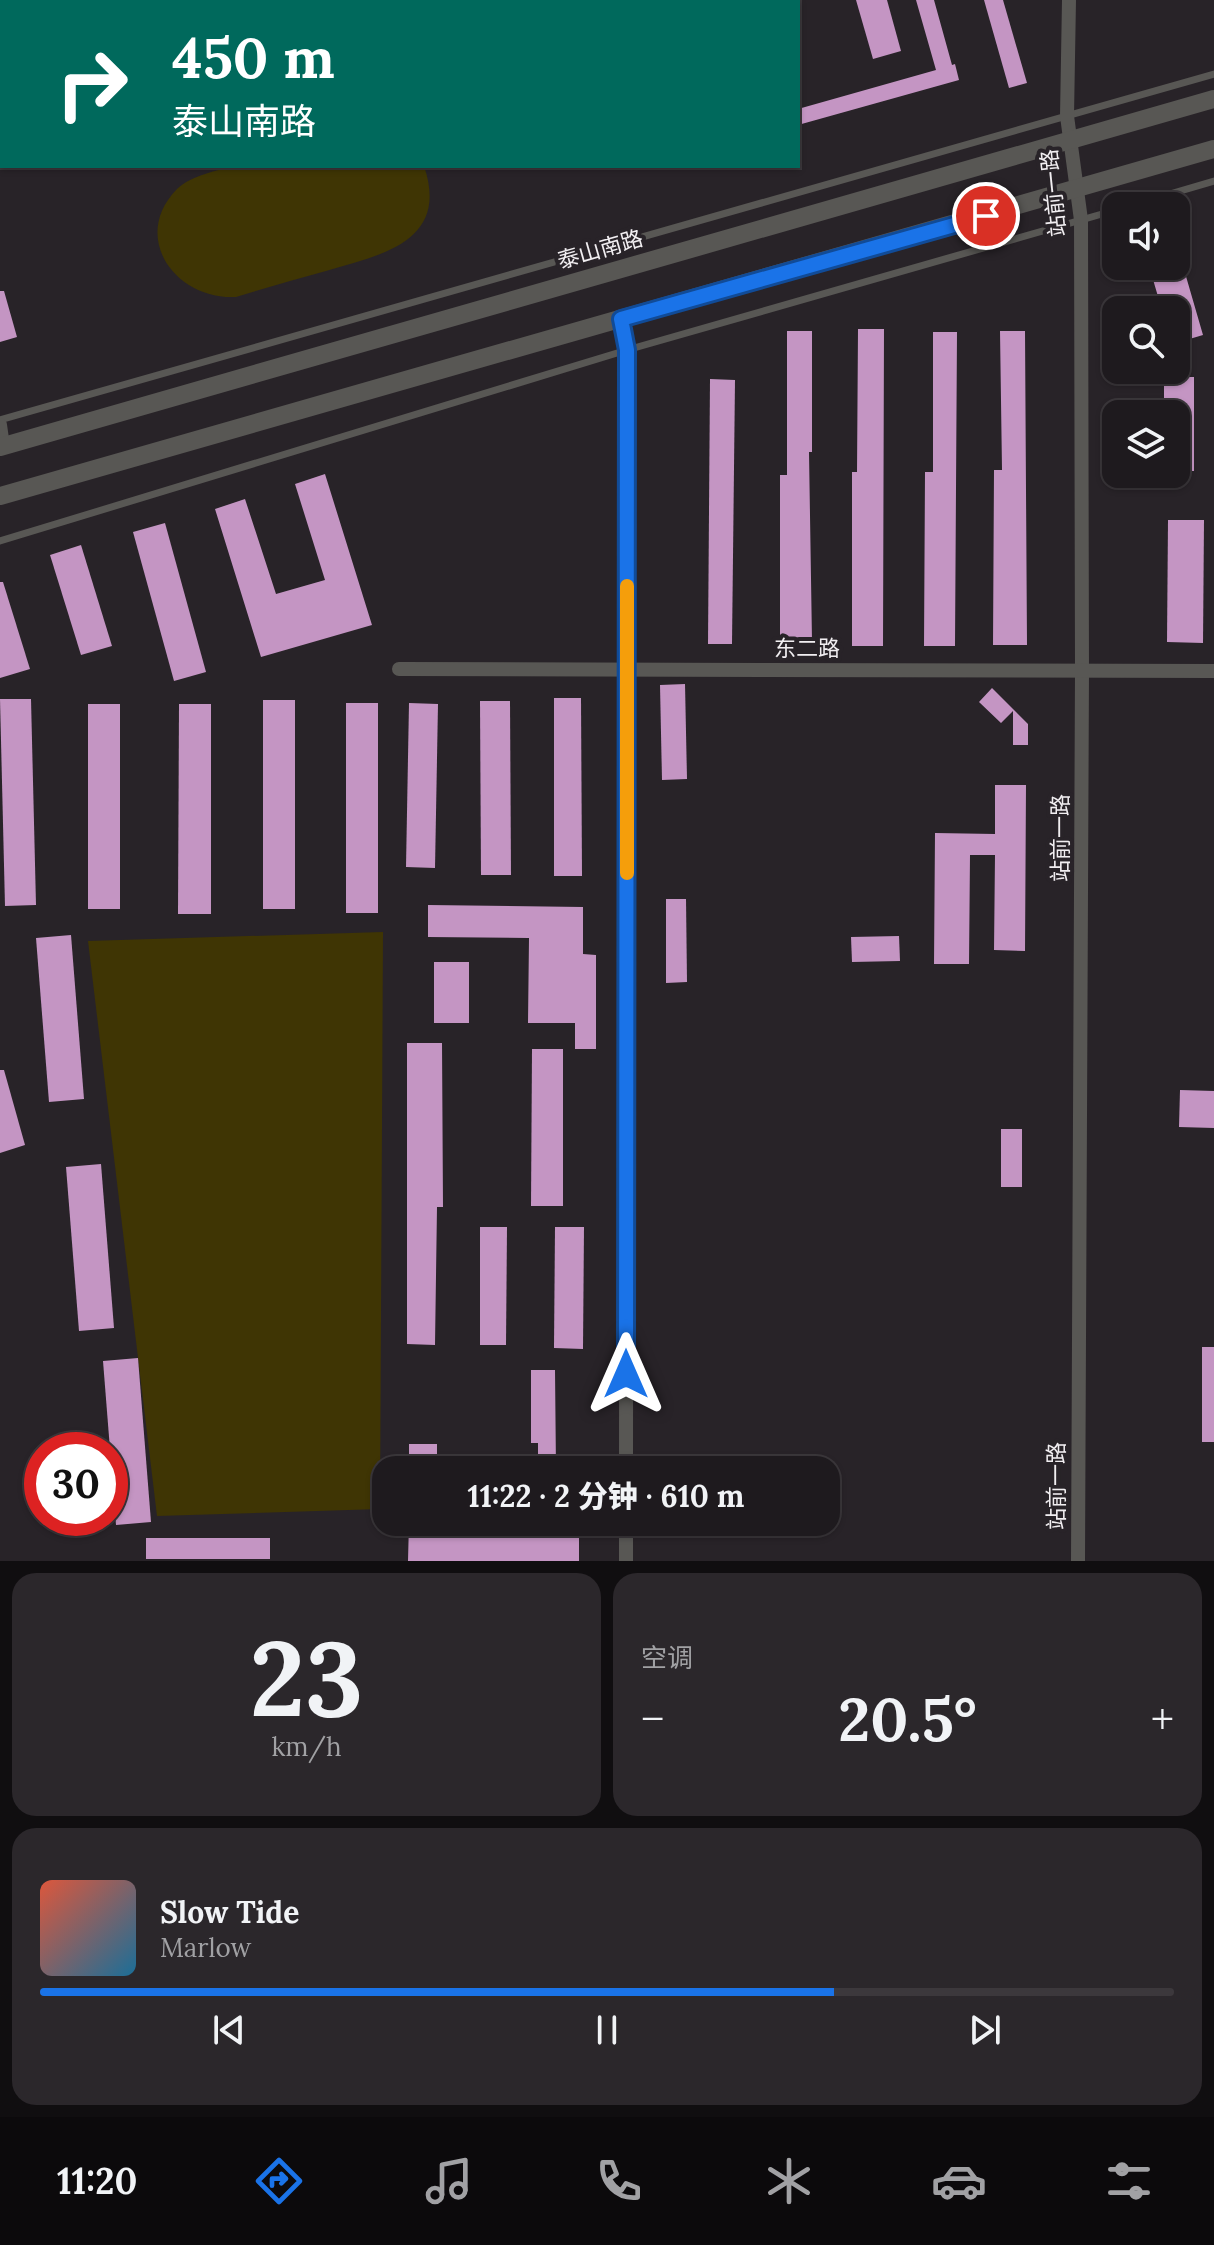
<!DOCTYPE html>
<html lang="zh">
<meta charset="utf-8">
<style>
body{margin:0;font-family:Lora,"Noto Sans SC",serif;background:#2b272b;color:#f1f3f6;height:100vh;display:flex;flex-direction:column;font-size:30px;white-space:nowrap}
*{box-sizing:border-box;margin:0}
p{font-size:26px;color:#a1a1a4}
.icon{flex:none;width:44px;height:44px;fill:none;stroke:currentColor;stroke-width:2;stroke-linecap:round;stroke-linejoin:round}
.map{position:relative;height:1561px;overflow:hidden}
.details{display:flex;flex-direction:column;gap:12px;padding:12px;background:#100e10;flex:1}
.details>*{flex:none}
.top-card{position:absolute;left:0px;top:0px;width:800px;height:168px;box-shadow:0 2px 6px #0004,0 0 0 2px #3c383c;background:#00695c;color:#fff;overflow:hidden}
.controls{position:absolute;left:1102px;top:192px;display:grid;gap:16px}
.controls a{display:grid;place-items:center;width:88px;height:88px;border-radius:16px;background:#1e1a1e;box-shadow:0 2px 6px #0004,0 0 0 2px #3c383c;font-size:40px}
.speed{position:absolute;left:24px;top:1432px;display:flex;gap:16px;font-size:40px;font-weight:700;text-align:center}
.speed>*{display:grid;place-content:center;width:104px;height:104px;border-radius:50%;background:#1e1a1e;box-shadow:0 2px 6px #0004,0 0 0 2px #3c383c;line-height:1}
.speed .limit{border:12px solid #d22;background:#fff;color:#111}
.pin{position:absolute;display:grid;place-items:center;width:68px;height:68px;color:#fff;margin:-34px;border:4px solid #fff;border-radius:50%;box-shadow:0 2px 8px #0007}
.me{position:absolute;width:88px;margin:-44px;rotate:0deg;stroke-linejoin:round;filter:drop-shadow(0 0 6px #0008)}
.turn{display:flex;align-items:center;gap:28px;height:168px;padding:0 40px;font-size:36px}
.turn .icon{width:104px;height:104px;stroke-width:2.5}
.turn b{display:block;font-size:56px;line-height:68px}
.big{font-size:60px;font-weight:800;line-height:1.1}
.details .widget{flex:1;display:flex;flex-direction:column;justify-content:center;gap:12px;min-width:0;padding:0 28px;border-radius:24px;background:#2b272b}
.details .dial{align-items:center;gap:0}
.dial b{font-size:104px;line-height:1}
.song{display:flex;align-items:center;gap:24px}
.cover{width:96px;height:96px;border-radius:12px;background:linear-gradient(135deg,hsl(10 70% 55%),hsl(200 70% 35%))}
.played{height:8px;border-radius:4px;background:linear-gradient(90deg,#1a73e8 70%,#3c383c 70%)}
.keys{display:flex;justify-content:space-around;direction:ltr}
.heat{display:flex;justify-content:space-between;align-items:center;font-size:44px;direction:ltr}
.details .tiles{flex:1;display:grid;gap:12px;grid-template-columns:1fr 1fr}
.widget:last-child{grid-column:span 2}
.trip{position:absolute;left:372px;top:1456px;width:468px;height:80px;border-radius:24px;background:#1e1a1e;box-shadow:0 2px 6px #0004,0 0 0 2px #3c383c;font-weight:800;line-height:80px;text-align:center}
.tabs{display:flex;height:128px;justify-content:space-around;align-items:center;background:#0c0a0c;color:#a1a1a4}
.tabs .icon{width:56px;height:56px}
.tabs .on{color:#1a73e8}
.tabs b{font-size:36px;color:#f1f3f6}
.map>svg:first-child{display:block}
.green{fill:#3f3504}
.building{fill:#c495c3}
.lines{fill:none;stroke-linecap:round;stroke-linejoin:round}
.service{stroke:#585754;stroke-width:7}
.minor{stroke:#585754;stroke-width:14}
.tertiary{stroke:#585754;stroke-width:18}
.route-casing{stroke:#114b97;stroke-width:20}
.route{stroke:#1a73e8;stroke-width:14}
.slow{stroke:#f59e0b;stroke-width:14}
.labels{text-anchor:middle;stroke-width:8;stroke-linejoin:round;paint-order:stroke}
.street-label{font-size:22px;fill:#f1eef1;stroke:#282328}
</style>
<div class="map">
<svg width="1214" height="1561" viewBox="0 0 1214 1561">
<rect width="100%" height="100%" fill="#282328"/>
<g class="green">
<path d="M234,166H424C450,242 381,255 326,271C296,279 266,288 236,297C175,300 130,237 177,189C192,175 216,171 234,166Z"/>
<path d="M383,932L380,1509L157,1516L88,941Z"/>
</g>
<g class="building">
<path d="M856,0H887L901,51L873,59Z"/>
<path d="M916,0H934L952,65L955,64L959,80L798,125V109L936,70Z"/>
<path d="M984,0H1003L1027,83L1009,88Z"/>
<path d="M1149,266H1183L1203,335L1176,343V310H1162Z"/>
<path d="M0,291H4L17,337L0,342Z"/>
<path d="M858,329H884L883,646H852V472H857Z"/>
<path d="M787,331H812V452H809L812,641H780V475H787Z"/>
<path d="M1000,331H1025L1027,645H993L994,470H1002Z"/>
<path d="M933,332H957L955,646H924L925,472H933Z"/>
<path d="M1164,377H1194V471H1176V414H1164Z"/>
<path d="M710,379L735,380L732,644H708Z"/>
<path d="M325,474L372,625L261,657L215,509L245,499L276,594L325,580L295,484Z"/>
<path d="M1168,520H1204L1203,643L1167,642Z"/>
<path d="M165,523L206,672L174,681L133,532Z"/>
<path d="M81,545L112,646L81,655L50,555Z"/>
<path d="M0,582H3L30,669L0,678Z"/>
<path d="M685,684L687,779L662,780L660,685Z"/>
<path d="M992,688L1028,724V745H1013V711L1001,723L979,702Z"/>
<path d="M554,698H581L582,876H554Z"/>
<path d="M0,699H31L36,905L5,906Z"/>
<rect x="263" y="700" width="32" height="209"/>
<path d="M480,701H510L511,875H481Z"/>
<rect x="346" y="703" width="32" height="210"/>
<path d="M409,703L438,704L435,868L406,867Z"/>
<rect x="88" y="704" width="32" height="205"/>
<path d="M179,704H211V914H178Z"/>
<path d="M995,785H1026L1025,951L994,950L995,855H970L969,964H934L935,833L995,834Z"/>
<path d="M666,899H686L687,982L666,983Z"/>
<path d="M428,905L583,907V954L596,955V1049H575V1023H528L529,938L428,937Z"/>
<path d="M71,935L84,1099L49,1102L36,938Z"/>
<path d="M899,936L900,961L852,962L851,937Z"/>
<rect x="434" y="962" width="35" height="61"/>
<path d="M407,1043H442L443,1207H437L435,1345L407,1344Z"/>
<path d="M532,1049H563V1206H531Z"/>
<path d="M0,1070H4L25,1145L0,1153Z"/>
<path d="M1180,1090L1214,1091V1128L1179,1127Z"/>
<rect x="1001" y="1129" width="21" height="58"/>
<path d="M101,1164L114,1328L79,1331L66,1167Z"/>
<path d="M480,1227H507L506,1345H480Z"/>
<path d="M555,1227H584L583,1349L554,1348Z"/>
<rect x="1202" y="1347" width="12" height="95"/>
<path d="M138,1358L151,1522L116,1525L103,1361Z"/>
<path d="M531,1370H555L556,1470H538V1443H531Z"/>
<rect x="409" y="1444" width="28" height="26"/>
<path d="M409,1522H436V1537L579,1538V1561H408Z"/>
<rect x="146" y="1538" width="124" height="21"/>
</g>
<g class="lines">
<g class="service">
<path d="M1129,206L1214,181"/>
<path d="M0,420L1214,74"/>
<path d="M0,541L627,350L1116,210"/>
</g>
<g class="minor">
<path d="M1069,0L1067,116L1081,220L1082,671L1078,1561"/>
<path d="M621,319L627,350L626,1470"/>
<path d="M0,425L3,446"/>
<path d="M399,669L1214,671"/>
<path d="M626,1561V1522"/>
</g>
<g class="tertiary">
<path d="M0,447L1214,99"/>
<path d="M0,496L1214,149"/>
</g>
</g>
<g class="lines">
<g class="route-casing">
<path id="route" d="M626,1374L627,350L621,319L986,216"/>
</g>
<use href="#route" class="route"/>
<path class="slow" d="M627,873V586"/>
</g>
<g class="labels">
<g class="street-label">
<text transform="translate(1053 193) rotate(-96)" y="8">站前一路</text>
<text transform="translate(600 249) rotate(-16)" y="8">泰山南路</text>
<text x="807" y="656">东二路</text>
<text transform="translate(1060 838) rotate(-90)" y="8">站前一路</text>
<text transform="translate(1056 1486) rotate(-90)" y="8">站前一路</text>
</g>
</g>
</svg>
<div class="controls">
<a><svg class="icon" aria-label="sound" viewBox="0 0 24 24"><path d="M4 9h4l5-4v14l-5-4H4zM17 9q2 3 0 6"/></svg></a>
<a><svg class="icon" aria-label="search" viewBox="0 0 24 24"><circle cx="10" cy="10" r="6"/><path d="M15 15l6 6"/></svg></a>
<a><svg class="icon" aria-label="layers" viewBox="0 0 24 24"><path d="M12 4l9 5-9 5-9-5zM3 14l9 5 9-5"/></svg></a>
</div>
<div class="speed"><div class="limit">30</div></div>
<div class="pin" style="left:986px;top:216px;background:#d93025"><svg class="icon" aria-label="arrive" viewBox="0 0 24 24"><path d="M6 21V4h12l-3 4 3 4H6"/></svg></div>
<svg class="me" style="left:626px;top:1374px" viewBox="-20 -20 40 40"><path d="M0-17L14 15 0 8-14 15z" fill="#1a73e8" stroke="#fff" stroke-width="4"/></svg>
<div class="trip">11:22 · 2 分钟 · 610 m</div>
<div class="top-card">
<div class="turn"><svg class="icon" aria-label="right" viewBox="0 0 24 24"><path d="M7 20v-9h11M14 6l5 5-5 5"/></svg><div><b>450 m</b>泰山南路</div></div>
</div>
</div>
<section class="details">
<div class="tiles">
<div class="widget dial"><b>23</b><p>km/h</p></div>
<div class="widget"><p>空调</p>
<div class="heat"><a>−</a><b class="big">20.5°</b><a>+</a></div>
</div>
<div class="widget">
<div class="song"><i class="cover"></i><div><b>Slow Tide</b><p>Marlow</p></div></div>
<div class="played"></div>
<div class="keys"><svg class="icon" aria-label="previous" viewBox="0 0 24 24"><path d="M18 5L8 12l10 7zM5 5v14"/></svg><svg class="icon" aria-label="pause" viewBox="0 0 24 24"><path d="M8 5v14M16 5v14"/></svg><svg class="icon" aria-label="next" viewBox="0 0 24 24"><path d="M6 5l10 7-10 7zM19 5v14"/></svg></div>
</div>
</div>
</section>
<nav class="tabs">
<b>11:20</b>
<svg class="icon on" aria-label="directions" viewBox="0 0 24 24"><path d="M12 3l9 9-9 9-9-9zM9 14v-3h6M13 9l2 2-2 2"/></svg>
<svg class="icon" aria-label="music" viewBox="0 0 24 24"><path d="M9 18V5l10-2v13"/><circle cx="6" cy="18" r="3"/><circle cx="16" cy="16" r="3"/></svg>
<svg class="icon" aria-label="phone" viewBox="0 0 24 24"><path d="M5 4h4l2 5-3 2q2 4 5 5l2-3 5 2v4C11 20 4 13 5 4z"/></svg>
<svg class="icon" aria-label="climate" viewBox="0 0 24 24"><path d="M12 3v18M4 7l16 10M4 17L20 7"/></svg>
<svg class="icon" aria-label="car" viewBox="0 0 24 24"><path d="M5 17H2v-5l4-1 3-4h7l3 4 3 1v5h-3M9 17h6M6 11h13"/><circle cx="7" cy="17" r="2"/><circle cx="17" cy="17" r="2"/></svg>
<svg class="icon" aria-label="filters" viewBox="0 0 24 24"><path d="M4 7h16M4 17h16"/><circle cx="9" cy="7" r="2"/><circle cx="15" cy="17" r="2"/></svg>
</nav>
